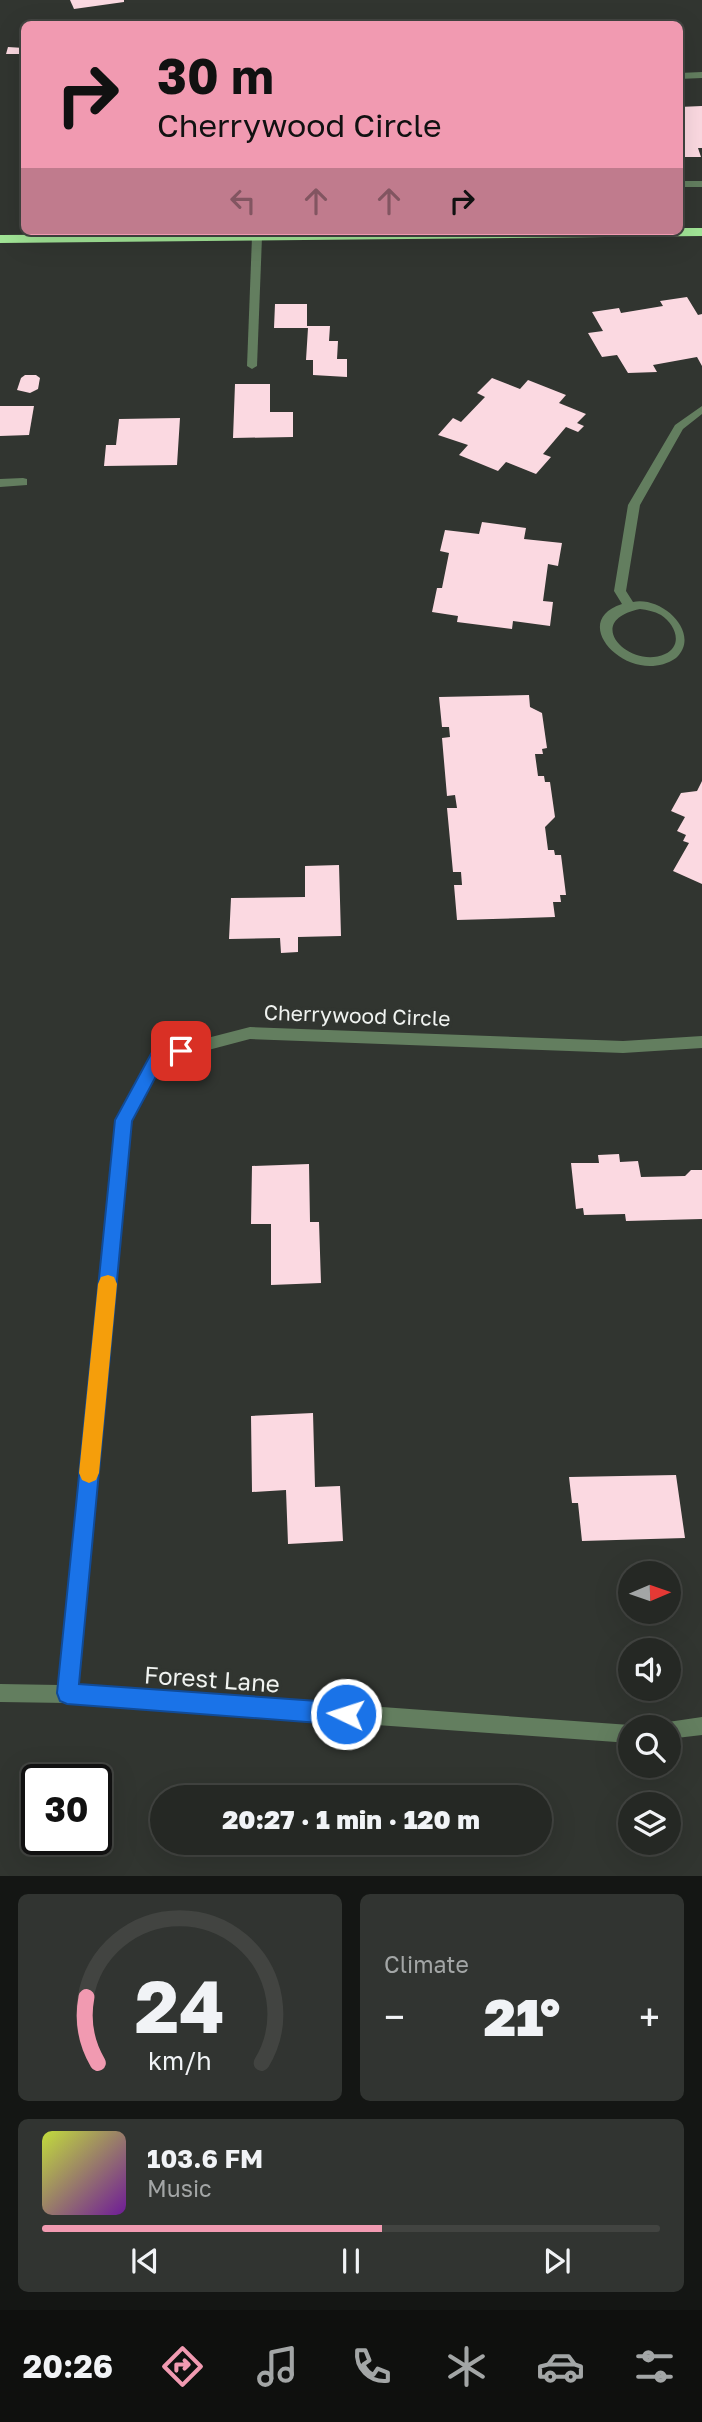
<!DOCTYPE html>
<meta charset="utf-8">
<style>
body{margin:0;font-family:"Golos Text",sans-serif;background:#313431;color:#f1f3f6;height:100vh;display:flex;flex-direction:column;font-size:26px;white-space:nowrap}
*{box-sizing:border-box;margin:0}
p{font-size:23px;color:#a3a6a6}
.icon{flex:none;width:38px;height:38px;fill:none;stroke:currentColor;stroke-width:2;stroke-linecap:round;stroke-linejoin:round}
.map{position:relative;height:1876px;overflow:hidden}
.panel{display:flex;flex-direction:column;gap:18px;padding:18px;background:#141614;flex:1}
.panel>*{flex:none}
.top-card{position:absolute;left:21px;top:21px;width:662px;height:214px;border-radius:10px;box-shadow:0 7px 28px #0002,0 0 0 2px #424441;background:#f19ab1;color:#111;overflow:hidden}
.needle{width:46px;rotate:88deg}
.controls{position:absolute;left:618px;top:1561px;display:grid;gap:14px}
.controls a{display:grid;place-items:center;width:63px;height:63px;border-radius:50%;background:#252824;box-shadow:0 7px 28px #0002,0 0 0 2px #424441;font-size:35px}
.speed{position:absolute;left:21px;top:1764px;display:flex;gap:14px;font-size:35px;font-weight:700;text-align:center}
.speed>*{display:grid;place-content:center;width:91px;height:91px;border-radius:50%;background:#252824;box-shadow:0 7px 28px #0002,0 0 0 2px #424441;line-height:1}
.speed .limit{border:4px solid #111;border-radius:10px;background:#fff;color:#111}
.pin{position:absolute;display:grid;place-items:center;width:60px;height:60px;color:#fff;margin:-30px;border-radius:14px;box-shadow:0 4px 10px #0006}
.me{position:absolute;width:77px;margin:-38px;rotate:274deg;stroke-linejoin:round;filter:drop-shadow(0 0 5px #0008)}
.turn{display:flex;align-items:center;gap:24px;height:147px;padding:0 21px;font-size:32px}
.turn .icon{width:91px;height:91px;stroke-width:2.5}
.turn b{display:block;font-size:49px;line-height:60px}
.lanes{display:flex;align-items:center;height:66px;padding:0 21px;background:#0003;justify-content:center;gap:35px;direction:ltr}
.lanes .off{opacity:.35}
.big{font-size:52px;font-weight:800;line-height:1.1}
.panel .widget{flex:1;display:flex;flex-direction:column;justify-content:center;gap:10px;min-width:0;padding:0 24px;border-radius:10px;background:#313431}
.panel .dial{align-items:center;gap:0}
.dial svg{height:182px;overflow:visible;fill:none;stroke:#424441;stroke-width:7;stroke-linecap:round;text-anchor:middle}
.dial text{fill:#f1f3f6;stroke:none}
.song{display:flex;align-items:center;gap:21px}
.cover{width:84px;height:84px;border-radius:10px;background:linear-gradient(135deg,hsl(70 70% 55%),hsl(280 70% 35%))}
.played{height:7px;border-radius:4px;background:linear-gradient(90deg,#f19ab1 55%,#424441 55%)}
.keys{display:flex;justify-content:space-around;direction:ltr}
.heat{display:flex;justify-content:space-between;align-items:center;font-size:38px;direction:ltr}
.panel .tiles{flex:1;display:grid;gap:18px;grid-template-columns:1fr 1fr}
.widget:last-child{grid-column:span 2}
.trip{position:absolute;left:150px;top:1785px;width:402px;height:70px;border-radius:35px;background:#252824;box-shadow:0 7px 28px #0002,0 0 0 2px #424441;font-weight:800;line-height:70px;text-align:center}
.dock{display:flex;height:112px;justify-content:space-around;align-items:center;background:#0f100e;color:#a3a6a6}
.dock .icon{width:49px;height:49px}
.dock .active{color:#f19ab1}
.dock b{font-size:32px;color:#f1f3f6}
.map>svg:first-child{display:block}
.building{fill:#fbd9e1}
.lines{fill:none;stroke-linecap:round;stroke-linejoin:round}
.lane{fill:#637e5f;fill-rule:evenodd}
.street{fill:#637e5f;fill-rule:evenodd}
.highway{fill:#a1e496;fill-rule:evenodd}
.route{fill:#1a73e8;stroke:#114b97;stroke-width:2}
.slow{fill:#f59e0b}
.labels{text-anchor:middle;stroke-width:7;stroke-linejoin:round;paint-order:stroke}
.street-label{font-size:21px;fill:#f0f3f0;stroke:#313530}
.near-street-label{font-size:24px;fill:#f0f3f0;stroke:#313530}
</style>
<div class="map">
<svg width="702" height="1876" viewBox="0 0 702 1876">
<rect width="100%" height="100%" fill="#313530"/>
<g class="building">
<path d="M70,0H124V2L74,9Z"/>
<path d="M8,47L24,48V54H6Z"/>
<path d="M702,106V148H698L701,157H679V107Z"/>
<path d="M687,297L698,315L702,314V366L697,357L653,365L657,372L628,373L617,355L602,357L588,333L603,331L592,312L619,308L621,313L663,306L660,301Z"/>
<path d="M275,304H307V326H330L329,341H338L337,359H347V377L313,375V360H306L308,328H274Z"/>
<path d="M25,375H36L40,378L38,389L30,393L17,390L21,378Z"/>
<path d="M492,378L520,389L528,380L566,395L559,403L586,414L577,423L584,426L578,432L566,427L543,454L551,457L536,474L506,462L498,471L459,455L468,445L438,435L453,418L461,422L485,397L477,393Z"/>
<path d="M235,384H270V412H293V437L233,438Z"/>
<path d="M0,406H34L29,435L0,436Z"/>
<path d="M180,418L177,465L104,466L106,445H116L119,419Z"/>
<path d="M482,522L526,528L524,539L562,543L558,566L548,564L543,601L553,602L550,626L513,621L512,629L457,622L458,616L432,612L437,588H442L449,553L440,551L445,530L479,534Z"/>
<path d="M529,695L530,707L542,713L547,748L542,749L543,754H535L538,776H544L545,782H550L555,817L545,827L548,850H554L555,855H561L566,895H560L561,902H553L555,917L457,920L454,885H462L461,872H453L447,808H457L455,795L447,796L442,738L450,737L449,727H442L439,697Z"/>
<path d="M702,781V884L673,871L689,843L683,841L686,835L677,831L685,817L671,811L681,793L697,791Z"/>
<path d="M339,865L341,936L298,937V952L281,953L280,938L229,939L231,898L305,897V866Z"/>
<path d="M619,1154L620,1162L638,1161L641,1177L685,1176L691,1170H702V1219L626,1221L625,1214L584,1215L583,1208L576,1209L571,1163H599L598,1155Z"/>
<path d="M309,1164L310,1222H319L321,1283L271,1285V1224H251L252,1166Z"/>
<path d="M313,1413L315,1487L340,1486L343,1541L288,1544L286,1490L252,1492L251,1416Z"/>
<path d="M676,1475L685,1538L582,1541L578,1503H572L569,1477Z"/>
</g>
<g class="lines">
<g class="lane">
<path d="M702,72V78L679,79V73Z"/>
<rect x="679" y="181" width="23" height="6"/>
<path d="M257,234L262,237L257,366L252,369L247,366L252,237Z"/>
<path d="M23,478L27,479V485L0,487V479Z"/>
</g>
<g class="street">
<path d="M702,406V414L683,429L640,505L626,591L633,602C663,596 702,634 676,658C631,689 565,622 622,604L614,591L628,505L675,425ZM640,609C647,610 654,611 661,615C675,624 684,645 665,654C630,670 581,621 640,609Z"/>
<path d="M250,1027L623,1041L702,1036V1048L623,1053L250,1039L163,1062L131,1121L77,1685L630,1725L637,1727H630V1743L67,1703L0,1702V1684L59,1685L116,1120L153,1052Z"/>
<path d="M702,1717V1735L668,1739V1727H660L661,1723Z"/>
</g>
<path class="highway" d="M679,228H702V236L0,243V235L679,231Z"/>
</g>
<path class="route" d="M181,1044L187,1046L189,1051L187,1057L163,1063L132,1121L79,1684L346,1703L354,1706L357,1714L354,1722L346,1725L67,1704L60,1701L57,1693L115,1120L152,1052Z"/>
<path class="slow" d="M108,1275L114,1277L117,1284L99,1473L96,1480L89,1483L82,1480L79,1473L98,1284L101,1277Z"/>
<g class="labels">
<g class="street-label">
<text transform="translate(357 1016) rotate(2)" y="7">Cherrywood Circle</text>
</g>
<g class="near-street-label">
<text transform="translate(212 1680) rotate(4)" y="8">Forest Lane</text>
</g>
</g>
</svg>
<div class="controls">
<a><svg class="needle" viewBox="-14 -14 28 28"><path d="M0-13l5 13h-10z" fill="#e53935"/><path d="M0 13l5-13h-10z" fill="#a3a6a6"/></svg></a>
<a><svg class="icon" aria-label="sound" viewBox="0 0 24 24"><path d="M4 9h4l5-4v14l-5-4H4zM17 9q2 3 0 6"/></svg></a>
<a><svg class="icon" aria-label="search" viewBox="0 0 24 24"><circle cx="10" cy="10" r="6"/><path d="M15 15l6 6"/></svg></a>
<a><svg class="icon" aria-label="layers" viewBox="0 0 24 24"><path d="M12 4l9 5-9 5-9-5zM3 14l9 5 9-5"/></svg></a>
</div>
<div class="speed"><div class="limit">30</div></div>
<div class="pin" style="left:181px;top:1051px;background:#d93025"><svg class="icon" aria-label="arrive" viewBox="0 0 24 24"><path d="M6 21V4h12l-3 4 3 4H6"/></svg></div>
<svg class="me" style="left:346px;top:1714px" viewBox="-20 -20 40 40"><circle r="17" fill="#1a73e8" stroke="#fff" stroke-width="3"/><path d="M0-11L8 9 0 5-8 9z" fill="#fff"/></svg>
<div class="trip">20:27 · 1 min · 120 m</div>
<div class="top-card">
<div class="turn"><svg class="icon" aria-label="right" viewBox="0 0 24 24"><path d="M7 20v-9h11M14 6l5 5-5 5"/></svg><div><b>30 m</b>Cherrywood Circle</div></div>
<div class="lanes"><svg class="icon off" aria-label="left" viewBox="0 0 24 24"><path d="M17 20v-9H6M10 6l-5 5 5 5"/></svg><svg class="icon off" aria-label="ahead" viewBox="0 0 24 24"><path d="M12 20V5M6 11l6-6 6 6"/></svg><svg class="icon off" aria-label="ahead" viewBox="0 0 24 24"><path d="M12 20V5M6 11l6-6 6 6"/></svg><svg class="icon" aria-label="right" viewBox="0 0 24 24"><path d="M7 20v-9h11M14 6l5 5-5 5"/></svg></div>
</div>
</div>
<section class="panel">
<div class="tiles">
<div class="widget dial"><svg viewBox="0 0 100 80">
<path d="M14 69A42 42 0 1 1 86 69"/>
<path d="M14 69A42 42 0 0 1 9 40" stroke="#f19ab1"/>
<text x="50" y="56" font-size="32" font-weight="700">24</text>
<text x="50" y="72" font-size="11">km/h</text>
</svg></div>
<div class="widget"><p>Climate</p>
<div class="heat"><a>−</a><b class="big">21°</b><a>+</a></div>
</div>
<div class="widget">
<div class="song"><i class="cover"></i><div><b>103.6 FM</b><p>Music</p></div></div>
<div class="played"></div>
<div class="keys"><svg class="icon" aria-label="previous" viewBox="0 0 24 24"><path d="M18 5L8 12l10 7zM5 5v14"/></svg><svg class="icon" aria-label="pause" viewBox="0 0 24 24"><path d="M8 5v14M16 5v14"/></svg><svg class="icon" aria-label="next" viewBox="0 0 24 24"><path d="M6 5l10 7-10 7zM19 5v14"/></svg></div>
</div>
</div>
</section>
<nav class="dock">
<b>20:26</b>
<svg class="icon active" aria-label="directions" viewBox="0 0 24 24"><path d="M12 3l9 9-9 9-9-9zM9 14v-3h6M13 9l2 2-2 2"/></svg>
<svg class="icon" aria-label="music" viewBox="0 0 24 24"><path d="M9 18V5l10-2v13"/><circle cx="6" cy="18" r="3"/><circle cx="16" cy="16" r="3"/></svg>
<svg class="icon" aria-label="phone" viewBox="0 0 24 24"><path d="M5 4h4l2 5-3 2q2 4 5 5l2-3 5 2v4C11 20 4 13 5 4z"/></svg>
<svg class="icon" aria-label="climate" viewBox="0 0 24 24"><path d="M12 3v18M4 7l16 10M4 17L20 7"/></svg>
<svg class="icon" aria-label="car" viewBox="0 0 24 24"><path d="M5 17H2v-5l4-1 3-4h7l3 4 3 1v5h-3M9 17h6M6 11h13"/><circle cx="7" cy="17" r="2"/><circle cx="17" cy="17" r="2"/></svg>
<svg class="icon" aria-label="filters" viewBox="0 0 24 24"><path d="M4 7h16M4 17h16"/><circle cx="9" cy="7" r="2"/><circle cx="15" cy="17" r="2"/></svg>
</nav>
